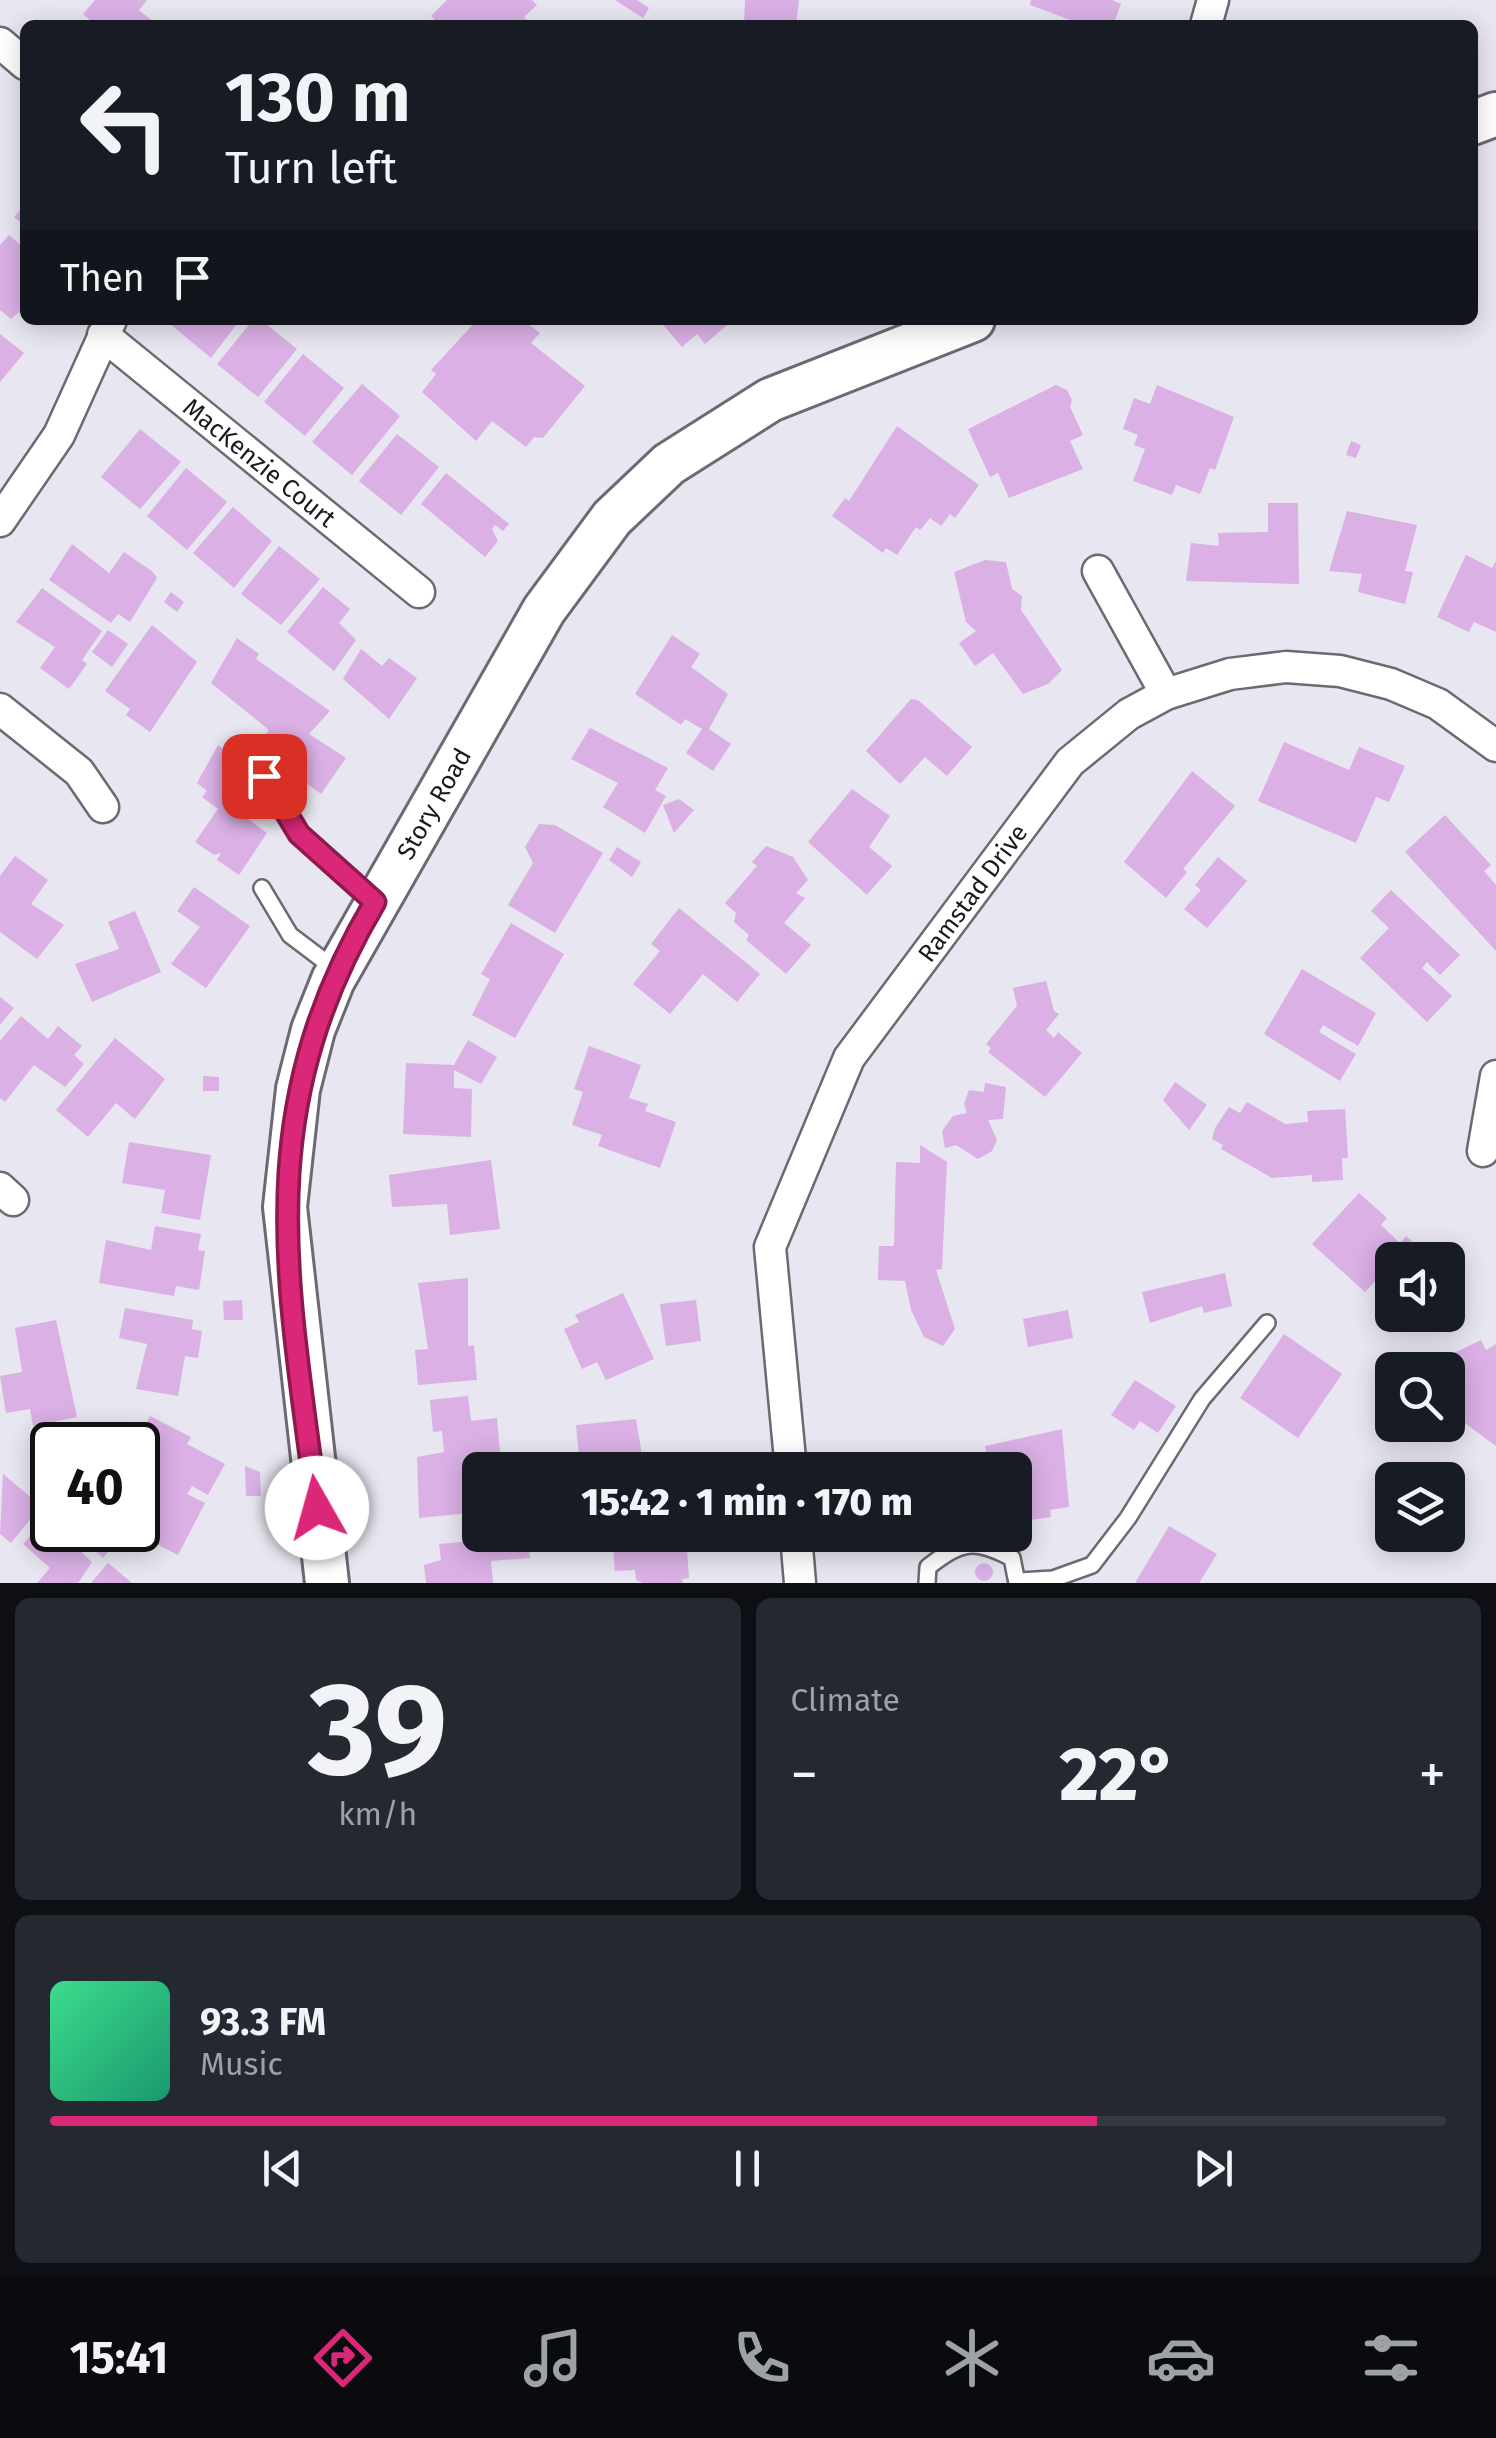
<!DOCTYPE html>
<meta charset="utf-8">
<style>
body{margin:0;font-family:"Fira Sans",sans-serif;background:#242831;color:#f1f3f6;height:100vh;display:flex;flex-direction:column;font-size:38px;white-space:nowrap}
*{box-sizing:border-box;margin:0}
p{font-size:32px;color:#9ea1a6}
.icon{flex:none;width:55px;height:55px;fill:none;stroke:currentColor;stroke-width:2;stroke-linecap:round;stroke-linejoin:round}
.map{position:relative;height:1583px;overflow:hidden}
.details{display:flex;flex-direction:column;gap:15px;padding:15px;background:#0d0f14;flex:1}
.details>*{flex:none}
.banner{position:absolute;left:20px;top:20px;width:1458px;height:305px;border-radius:15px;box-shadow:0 5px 25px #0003;background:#171b24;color:#f1f3f6;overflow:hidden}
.tools{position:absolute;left:1375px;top:1242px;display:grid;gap:20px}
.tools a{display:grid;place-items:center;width:90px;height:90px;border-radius:15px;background:#171b24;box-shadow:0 5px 25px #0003;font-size:50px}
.speed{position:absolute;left:30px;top:1422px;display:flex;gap:20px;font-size:50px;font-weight:700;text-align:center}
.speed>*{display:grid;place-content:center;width:130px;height:130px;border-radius:50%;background:#171b24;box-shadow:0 5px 25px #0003;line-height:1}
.speed .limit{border:5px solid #111;border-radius:15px;background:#fff;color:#111}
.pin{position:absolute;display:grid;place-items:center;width:85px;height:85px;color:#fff;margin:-42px;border-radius:20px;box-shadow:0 5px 15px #0006}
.me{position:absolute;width:110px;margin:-55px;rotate:353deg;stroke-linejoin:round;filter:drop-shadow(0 0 8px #0008)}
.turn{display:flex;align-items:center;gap:35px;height:210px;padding:0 40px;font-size:45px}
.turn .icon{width:130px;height:130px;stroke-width:2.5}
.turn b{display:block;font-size:70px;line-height:85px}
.then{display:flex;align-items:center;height:95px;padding:0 40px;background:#0003;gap:20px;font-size:38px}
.big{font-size:75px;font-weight:800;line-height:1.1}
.details .widget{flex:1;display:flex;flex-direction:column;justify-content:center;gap:15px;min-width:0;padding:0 35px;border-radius:15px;background:#242831}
.details .dial{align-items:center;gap:0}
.dial b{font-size:130px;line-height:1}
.song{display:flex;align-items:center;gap:30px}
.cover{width:120px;height:120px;border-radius:15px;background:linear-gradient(135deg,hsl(150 70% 55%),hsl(160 70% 35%))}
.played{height:10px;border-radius:5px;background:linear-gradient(90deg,#db2777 75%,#363941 75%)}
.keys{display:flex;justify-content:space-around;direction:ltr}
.heat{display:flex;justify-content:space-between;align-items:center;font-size:55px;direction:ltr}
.details .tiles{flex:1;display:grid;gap:15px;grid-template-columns:1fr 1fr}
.widget:last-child{grid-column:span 2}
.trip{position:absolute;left:462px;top:1452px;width:570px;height:100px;border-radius:15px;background:#171b24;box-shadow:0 5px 25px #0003;font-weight:800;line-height:100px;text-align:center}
.tab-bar{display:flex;height:160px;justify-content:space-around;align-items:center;background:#090b0e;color:#9ea1a6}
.tab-bar .icon{width:70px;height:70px}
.tab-bar .active{color:#db2777}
.tab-bar b{font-size:45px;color:#f1f3f6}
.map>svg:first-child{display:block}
.building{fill:#dab0e5}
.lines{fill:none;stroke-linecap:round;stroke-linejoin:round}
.lane-casing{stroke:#6b6972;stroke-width:20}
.street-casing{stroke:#6b6972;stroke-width:35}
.secondary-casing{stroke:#6b6972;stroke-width:48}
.lane{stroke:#fff;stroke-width:15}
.street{stroke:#fff;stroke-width:30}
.secondary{stroke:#fff;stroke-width:42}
.route-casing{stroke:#8e194d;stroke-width:25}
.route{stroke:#db2777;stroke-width:18}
.labels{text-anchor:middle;stroke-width:10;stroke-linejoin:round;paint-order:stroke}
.street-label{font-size:25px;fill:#19181c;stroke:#e8e6f0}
</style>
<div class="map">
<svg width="1496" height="1583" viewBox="0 0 1496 1583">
<rect width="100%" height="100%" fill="#e8e6f0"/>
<g class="building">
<path d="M95,0H147L139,10L157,25H96L83,14Z"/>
<path d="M447,0H532L537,5L524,17L528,21L524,25H440L431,16Z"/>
<path d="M615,0H637L649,8L643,18Z"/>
<path d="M745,0H799L796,25H744Z"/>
<path d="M1031,0H1112L1121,4L1113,25H1084L1030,5Z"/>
<path d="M25,205V226L14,217Z"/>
<path d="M9,235L25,249V307L11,319L0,310V245Z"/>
<path d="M173,320H240L211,358L170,324Z"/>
<path d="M253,320H261L297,349L258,397L217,364Z"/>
<path d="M477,320H523L540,333L531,343L585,386L543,438L534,437L526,447L492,421L476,441L422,392L436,374L431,370Z"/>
<path d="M659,320H733L705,344L697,334L682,347Z"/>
<path d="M0,334L24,353L0,382Z"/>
<path d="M303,354L344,388L305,436L264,402Z"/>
<path d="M362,384L400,416L352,475L312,442Z"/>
<path d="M1056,385L1067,390L1072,400L1070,407L1083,435L1070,441L1083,469L1009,498L998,473L990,477L968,429Z"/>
<path d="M1157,385L1234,417L1215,470L1210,468L1200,494L1176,485L1172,495L1133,481L1145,449L1134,445L1138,435L1123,429L1134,398L1150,404Z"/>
<path d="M897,426L979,485L955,518L950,514L941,526L930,518L920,530L916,527L897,555L886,548L883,553L832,516L845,498L849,501Z"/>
<path d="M140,429L181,462L140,509L101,477Z"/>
<path d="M397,434L439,467L401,515L359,481Z"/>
<path d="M1351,441L1361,445L1356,458L1346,455Z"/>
<path d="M186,468L227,502L187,550L147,516Z"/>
<path d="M446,473L509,524L503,531L495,525L492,529L498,541L485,557L421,504Z"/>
<path d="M1268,503H1298L1299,584L1186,581L1191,543L1219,546L1218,533L1268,532Z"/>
<path d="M233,507L272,541L234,588L193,553Z"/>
<path d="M1347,511L1417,525L1405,571L1413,572L1405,604L1358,592L1362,574L1329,571Z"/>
<path d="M72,544L109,573L124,552L153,572L157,578L130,622L118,614L111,623L49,580Z"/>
<path d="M279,546L320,579L281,625L241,594Z"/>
<path d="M1466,555L1492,568L1496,561V632L1474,622L1469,632L1437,617Z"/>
<path d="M985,560L1006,562L1012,589L1022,596L1021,610L1062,670L1048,684L1023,694L993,653L975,666L959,643L976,631L966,622L954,572Z"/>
<path d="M323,587L350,609L339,623L356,640L334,671L287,632Z"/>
<path d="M42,588L102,631L82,660L87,664L69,689L40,668L55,647L16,622Z"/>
<path d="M171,592L184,602L177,612L164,602Z"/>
<path d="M152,625L197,662L150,732L126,715L130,709L105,691Z"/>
<path d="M108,630L128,644L112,667L92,652Z"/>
<path d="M672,635L700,654L691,667L728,694L709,729L731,744L713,771L686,753L702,729L685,719L681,725L635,694Z"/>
<path d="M237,638L259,654L256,659L330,711L309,734L346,758L321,794L257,747L269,730L211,683Z"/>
<path d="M361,649L382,666L389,658L417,678L389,719L343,679Z"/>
<path d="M911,699L918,700L972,747L947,776L925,757L900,784L866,751Z"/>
<path d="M590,728L668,768L655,790L666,796L645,833L603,807L618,783L571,759Z"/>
<path d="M1284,742L1349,770L1359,747L1405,766L1389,802L1376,797L1356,843L1258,801Z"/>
<path d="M218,745L258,776L242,799L251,806L244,816L267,833L239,875L217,860L221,853L214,855L195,842L218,809L202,797L207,791L197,783Z"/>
<path d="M1192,771L1235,806L1183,869L1187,872L1166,898L1124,862Z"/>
<path d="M852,789L890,816L869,847L892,866L867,895L808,842Z"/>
<path d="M679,799L694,810L674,833L663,805Z"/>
<path d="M1445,815L1491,865L1484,871L1496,885V951L1405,852Z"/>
<path d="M539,824L555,825L603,853L555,933L508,905L533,863L525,847Z"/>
<path d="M766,846L793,857L808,880L796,893L805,898L784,923L811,945L786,974L746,940L749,935L734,922L736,913L725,903L757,866L752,862Z"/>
<path d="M617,847L641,862L632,877L609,860Z"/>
<path d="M15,856L48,880L31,904L64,925L37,959L0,932V876Z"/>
<path d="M1218,857L1247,881L1207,928L1184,909L1201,890L1195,885Z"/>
<path d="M194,887L250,926L206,988L171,964L200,927L177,911Z"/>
<path d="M1391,890L1460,955L1440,975L1427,962L1422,968L1452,996L1427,1022L1360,958L1389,928L1371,911Z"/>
<path d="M679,908L760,974L737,1002L703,974L670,1014L633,984L660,951L651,944Z"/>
<path d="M135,911L161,972L92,1002L75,964L119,949L108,922Z"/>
<path d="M511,923L564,954L515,1038L472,1015L490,979L481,974Z"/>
<path d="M1302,969L1376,1013L1358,1046L1323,1025L1319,1032L1356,1054L1340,1081L1264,1034Z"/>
<path d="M1046,981L1054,1011L1059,1014L1046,1030L1054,1038L1058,1032L1082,1053L1045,1097L988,1052L991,1048L986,1044L1017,1006L1013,988Z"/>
<path d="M0,997L14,1008L0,1025Z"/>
<path d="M21,1016L48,1039L58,1026L82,1046L74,1055L84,1064L65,1087L34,1065L5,1102L0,1098V1041Z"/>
<path d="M115,1038L165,1079L135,1119L116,1103L88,1137L56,1110Z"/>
<path d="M468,1040L497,1057L481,1084L454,1070V1088L472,1089L471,1137L403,1134L406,1063L454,1065Z"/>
<path d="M589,1046L641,1065L629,1098L648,1104L645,1111L676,1122L660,1168L598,1146L602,1135L572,1125L583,1092L574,1089Z"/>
<path d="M203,1076L219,1077V1091H203Z"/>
<path d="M1175,1082L1207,1105L1189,1130L1163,1100Z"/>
<path d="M985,1083L1006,1087L1003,1119L988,1120L997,1140L992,1151L978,1159L956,1145L945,1148L942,1131L953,1116L967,1113L964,1104L969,1090L984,1092Z"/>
<path d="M1247,1102L1285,1124L1308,1122L1307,1111L1345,1109L1348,1158H1342L1343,1180L1312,1182V1175L1272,1178L1221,1149L1223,1145L1212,1139L1215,1128L1229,1107L1240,1113Z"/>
<path d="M129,1142L211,1155L200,1220L161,1213L165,1190L122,1183Z"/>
<path d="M920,1145L947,1162L942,1269L936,1270L955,1329L943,1346L924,1337L911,1310L905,1281L878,1280L879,1246H894L896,1162L920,1163Z"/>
<path d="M491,1160L500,1229L450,1235L447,1204L392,1207L389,1175Z"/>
<path d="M1359,1193L1387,1218L1381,1225L1400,1243L1406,1236L1432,1260H1392V1274L1387,1269L1365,1292L1312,1244Z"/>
<path d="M155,1226L201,1234L198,1250L205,1251L199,1290L176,1286L174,1296L99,1283L106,1240L151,1250Z"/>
<path d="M1225,1273L1232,1306L1204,1313L1202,1306L1150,1323L1142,1292Z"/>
<path d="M468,1278V1346L474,1345L477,1380L418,1385L415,1350L428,1349L418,1283Z"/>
<path d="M623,1293L654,1359L606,1380L597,1362L582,1369L564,1329L579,1322L575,1315Z"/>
<path d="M242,1300L243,1320H224L223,1301Z"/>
<path d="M696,1300L701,1341L666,1346L660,1304Z"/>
<path d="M125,1308L193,1320L192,1329L202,1331L198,1358L185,1356L178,1396L136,1389L147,1344L119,1338Z"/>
<path d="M1068,1310L1073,1338L1028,1347L1023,1319Z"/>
<path d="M56,1320L77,1417L33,1426L30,1409L6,1413L0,1376L22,1372L15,1328Z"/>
<path d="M1284,1334L1342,1374L1298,1438L1240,1398Z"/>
<path d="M1481,1340L1486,1350L1496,1344V1446L1458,1418L1448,1397V1370H1434L1431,1364Z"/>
<path d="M1135,1380L1176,1406L1158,1433L1140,1421L1134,1430L1111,1415Z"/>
<path d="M468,1396L471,1421L497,1418L500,1452L474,1455L475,1465L495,1463L496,1470H480V1512L419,1518L417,1457L444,1452L442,1431L433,1432L430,1400Z"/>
<path d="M150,1416L191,1437L187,1444L225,1464L208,1495L192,1486L187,1494L205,1503L178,1555L152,1542L156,1535L147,1531L156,1514L138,1504L158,1463L138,1452L135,1445Z"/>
<path d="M636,1419L643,1461L677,1458L678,1470L580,1467L576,1425Z"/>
<path d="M1062,1429L1069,1507L1050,1510L1051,1517L1018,1522L1015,1470H989L985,1446Z"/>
<path d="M245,1466L260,1472L261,1496H246Z"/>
<path d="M3,1474L41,1506L11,1543L0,1534Z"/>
<path d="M52,1511V1530H81L92,1540L101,1530H109L119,1539L103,1558L89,1545L82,1553L92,1562L78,1583H37L50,1568L23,1544Z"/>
<path d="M138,1511L149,1519L138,1534Z"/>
<path d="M1169,1526L1217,1554L1199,1583H1135Z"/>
<path d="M491,1535H528L530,1558L491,1561L493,1583H426L424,1565L441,1560L439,1544L491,1539Z"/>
<path d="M686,1535L689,1578L682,1579L683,1583H643L636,1580L635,1570L615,1571L612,1538Z"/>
<path d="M887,1535H915V1537L889,1542Z"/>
<circle cx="984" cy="1572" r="9"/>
<path d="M108,1563L132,1583H91Z"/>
</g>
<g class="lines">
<g class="lane-casing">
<g id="lane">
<path d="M265,776L299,834L375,902"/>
<path d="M262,888L290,935L335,969"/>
<path d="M1019,1581L1053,1579L1092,1565L1128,1518L1202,1399L1267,1323"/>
<path d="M927,1583L928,1567C962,1541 973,1538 1012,1558L1017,1583"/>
</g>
</g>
<g class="street-casing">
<g id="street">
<path d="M1206,25L1213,0"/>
<path d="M0,43L25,64"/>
<path id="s1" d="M103,335L419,592"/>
<path d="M0,521L59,435L111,320"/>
<path d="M1098,571L1166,694"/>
<path d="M0,709L79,772L103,807"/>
<path d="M1483,1151L1496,1076"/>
<path d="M0,1188L13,1200"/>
<path id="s2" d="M791,1470L770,1247L849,1058L1070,762L1129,714L1166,694L1230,674L1286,667L1340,671L1391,684L1438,704L1496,746"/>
<path d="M796,1535L800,1583"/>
</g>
</g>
<g class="secondary-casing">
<g id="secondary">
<path d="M1472,123L1496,114"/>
<path id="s3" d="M327,1583L285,1207L298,1089L313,1030L333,980L544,610L612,518L669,464L770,400L973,320"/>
</g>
</g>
<use href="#lane" class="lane"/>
<use href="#street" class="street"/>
<use href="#secondary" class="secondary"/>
</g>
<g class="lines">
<g class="route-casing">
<path id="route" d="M264,776L299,834L375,902C250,1113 287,1278 317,1508"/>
</g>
<use href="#route" class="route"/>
</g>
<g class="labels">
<g class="street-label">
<text dy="9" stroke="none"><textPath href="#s1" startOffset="202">MacKenzie Court</textPath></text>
<text dy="9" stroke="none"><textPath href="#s3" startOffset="815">Story Road</textPath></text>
<text dy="9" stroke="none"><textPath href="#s2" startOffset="635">Ramstad Drive</textPath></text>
</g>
</g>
</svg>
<div class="tools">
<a><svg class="icon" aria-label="sound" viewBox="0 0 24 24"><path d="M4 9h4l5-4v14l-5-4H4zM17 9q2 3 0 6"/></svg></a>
<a><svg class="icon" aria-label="search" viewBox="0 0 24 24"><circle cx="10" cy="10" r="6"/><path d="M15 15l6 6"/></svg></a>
<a><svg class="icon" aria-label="layers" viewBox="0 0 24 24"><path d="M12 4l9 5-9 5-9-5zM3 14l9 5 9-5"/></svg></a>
</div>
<div class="speed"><div class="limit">40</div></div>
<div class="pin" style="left:264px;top:776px;background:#d93025"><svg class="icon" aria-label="arrive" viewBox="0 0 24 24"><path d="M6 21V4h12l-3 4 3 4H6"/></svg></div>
<svg class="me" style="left:317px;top:1508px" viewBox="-20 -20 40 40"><circle r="19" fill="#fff"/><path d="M0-13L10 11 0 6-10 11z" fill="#db2777"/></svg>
<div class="trip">15:42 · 1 min · 170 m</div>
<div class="banner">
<div class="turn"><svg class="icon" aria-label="left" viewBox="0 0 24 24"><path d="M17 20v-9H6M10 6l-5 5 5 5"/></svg><div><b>130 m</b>Turn left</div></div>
<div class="then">Then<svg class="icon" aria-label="arrive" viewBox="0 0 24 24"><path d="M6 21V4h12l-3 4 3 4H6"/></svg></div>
</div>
</div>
<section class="details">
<div class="tiles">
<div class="widget dial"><b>39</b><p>km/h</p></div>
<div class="widget"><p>Climate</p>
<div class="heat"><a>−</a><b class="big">22°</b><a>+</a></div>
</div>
<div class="widget">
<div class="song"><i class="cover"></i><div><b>93.3 FM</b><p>Music</p></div></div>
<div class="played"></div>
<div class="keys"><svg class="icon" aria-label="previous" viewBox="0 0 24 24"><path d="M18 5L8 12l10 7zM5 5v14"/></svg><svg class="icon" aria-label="pause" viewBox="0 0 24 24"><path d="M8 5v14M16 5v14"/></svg><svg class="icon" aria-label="next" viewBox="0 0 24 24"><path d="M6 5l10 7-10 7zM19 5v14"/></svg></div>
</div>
</div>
</section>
<nav class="tab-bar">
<b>15:41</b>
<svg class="icon active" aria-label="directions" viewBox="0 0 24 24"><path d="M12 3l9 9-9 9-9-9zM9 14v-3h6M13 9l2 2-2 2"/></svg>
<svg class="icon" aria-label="music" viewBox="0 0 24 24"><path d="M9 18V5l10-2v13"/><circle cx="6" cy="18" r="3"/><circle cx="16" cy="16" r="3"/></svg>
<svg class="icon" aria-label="phone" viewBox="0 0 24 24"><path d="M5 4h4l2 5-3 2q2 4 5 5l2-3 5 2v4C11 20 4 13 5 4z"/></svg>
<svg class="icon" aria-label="climate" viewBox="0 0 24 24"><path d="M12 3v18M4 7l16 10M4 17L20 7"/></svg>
<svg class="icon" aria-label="car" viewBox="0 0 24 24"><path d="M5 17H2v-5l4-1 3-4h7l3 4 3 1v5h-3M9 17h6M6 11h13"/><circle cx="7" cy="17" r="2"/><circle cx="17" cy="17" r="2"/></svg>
<svg class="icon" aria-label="filters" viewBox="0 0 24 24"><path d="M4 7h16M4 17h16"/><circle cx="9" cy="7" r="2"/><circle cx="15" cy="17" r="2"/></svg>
</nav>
